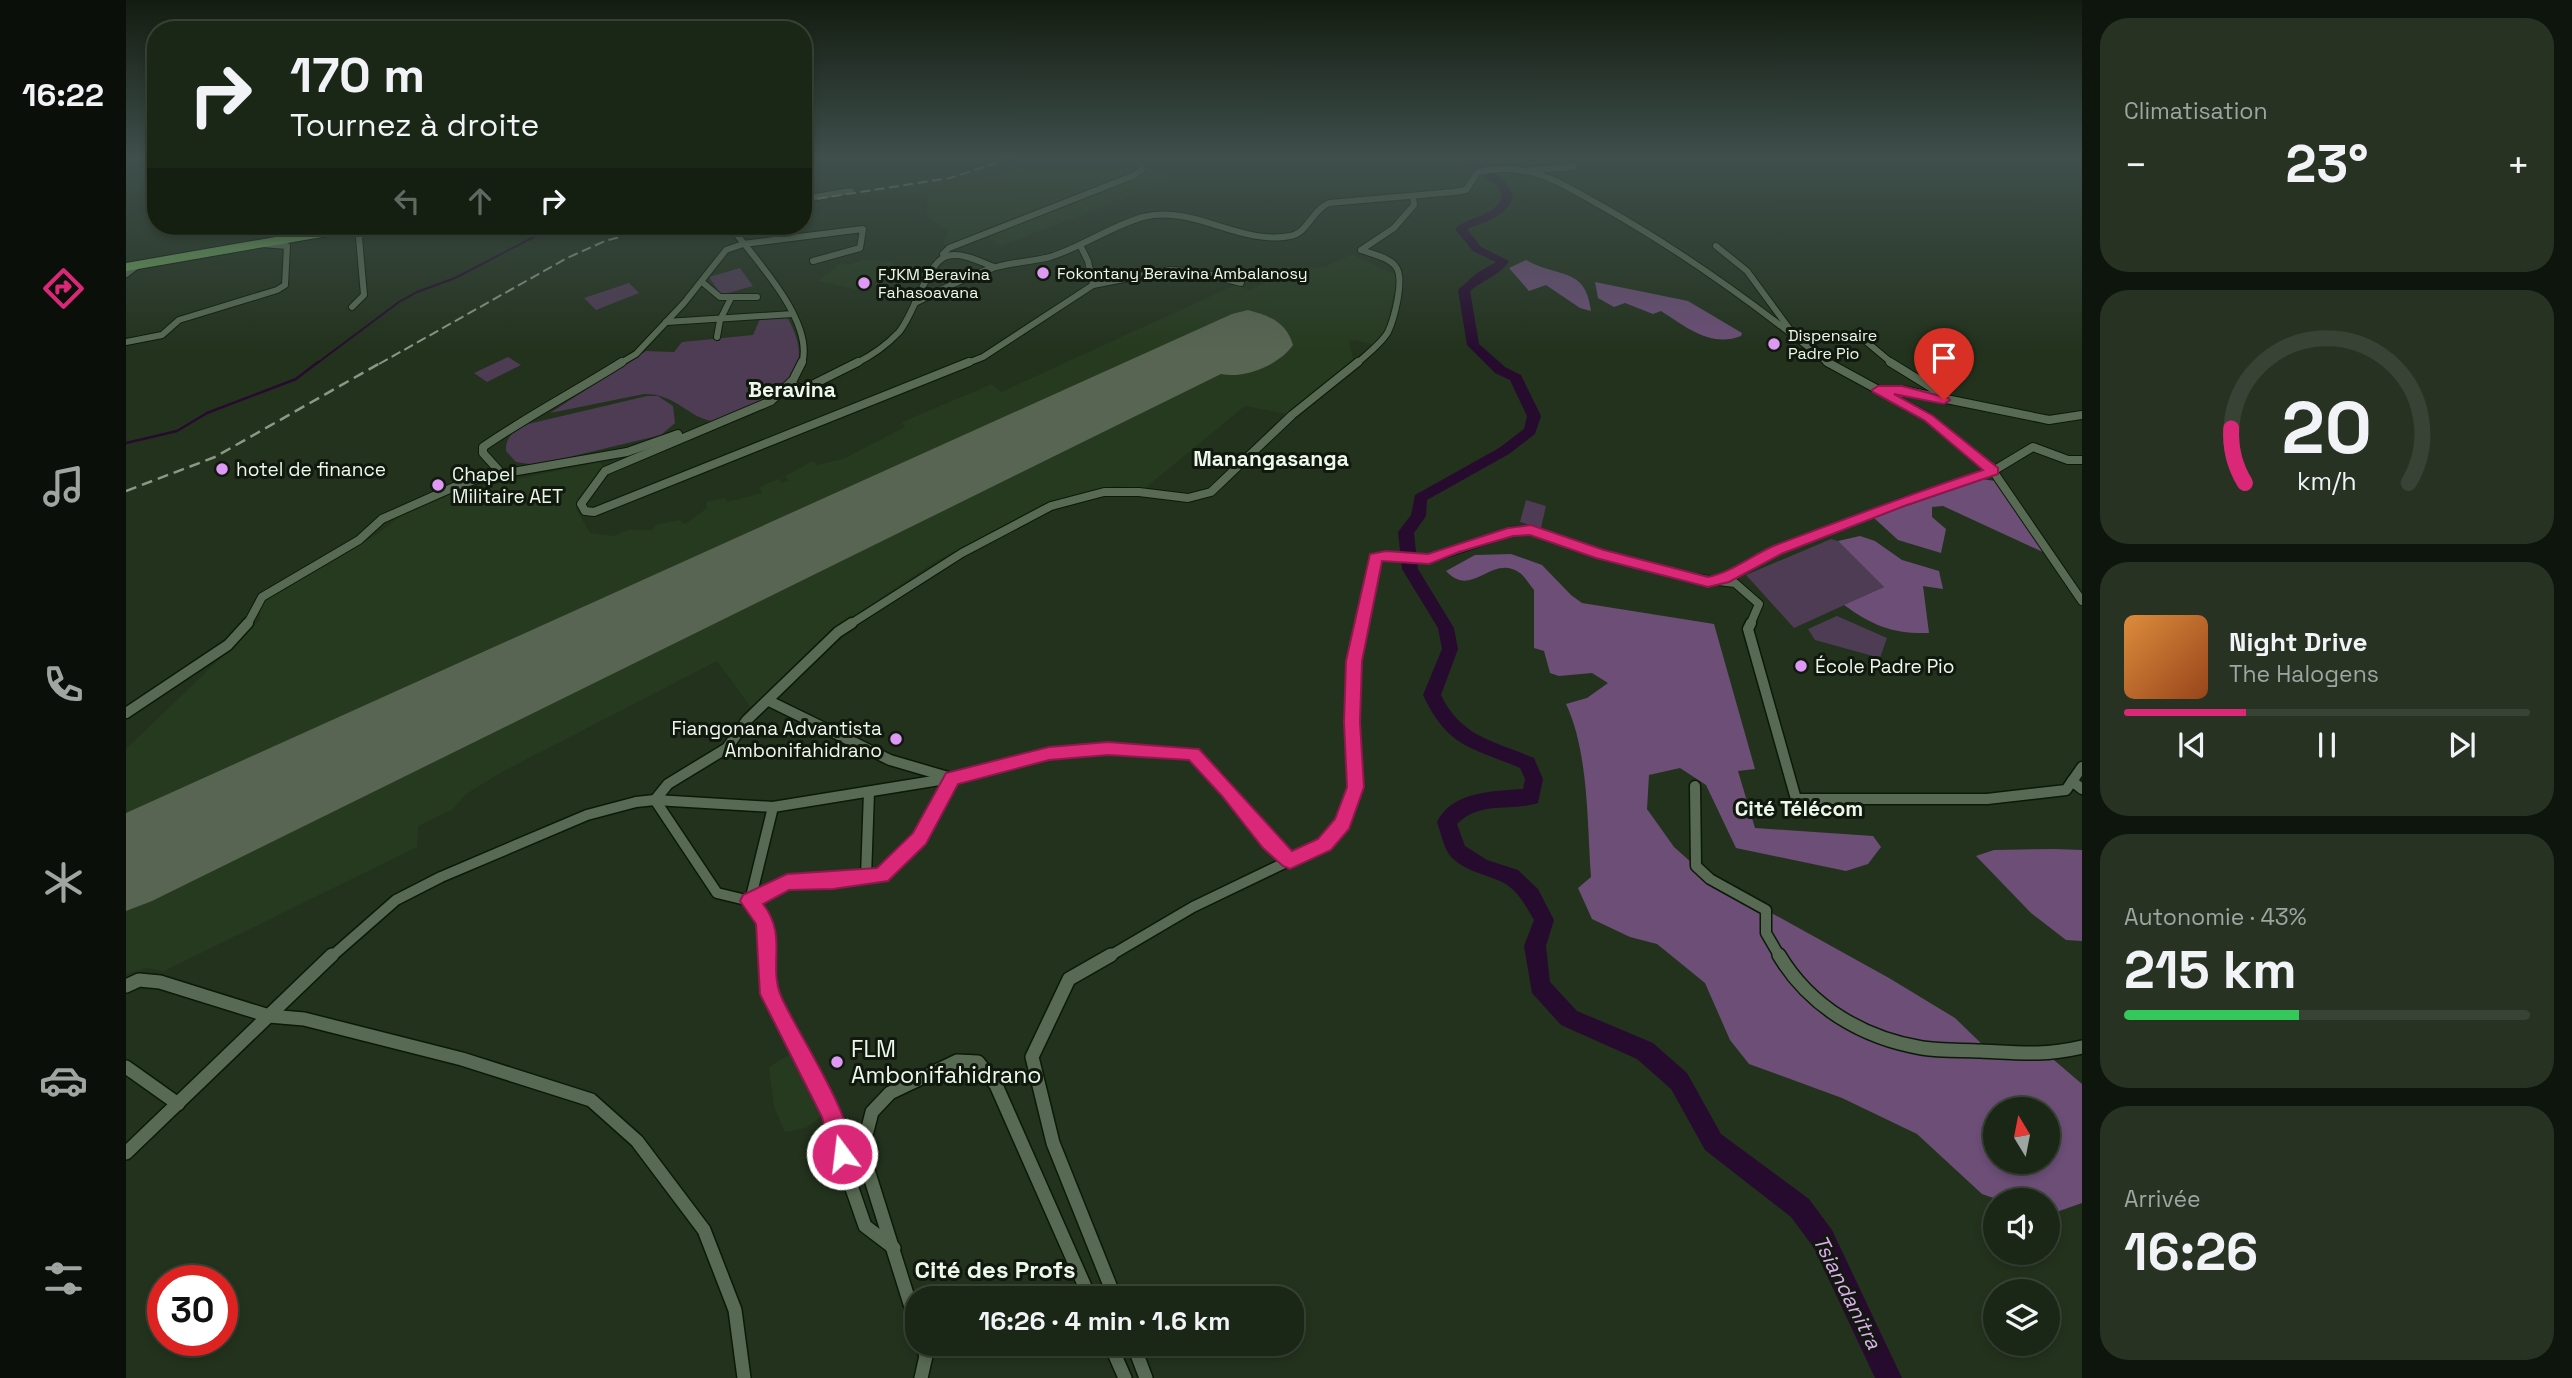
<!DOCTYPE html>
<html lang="fr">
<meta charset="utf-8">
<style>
body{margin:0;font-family:"Space Grotesk",sans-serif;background:#273223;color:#f1f3f6;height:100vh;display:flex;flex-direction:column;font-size:26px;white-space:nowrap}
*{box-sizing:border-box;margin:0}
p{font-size:23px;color:#9fa5a1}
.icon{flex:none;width:38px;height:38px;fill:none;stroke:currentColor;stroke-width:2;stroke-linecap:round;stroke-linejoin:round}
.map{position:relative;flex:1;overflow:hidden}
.side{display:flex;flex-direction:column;gap:18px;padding:18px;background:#0e150c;width:490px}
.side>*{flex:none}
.guide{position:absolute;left:21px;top:21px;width:665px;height:214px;border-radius:28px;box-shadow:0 4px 10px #0003,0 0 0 2px #384335;background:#1a2616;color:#f1f3f6;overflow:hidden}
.needle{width:46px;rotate:350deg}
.controls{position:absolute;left:1857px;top:1097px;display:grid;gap:14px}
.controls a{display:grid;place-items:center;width:77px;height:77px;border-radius:50%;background:#1a2616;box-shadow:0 4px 10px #0003,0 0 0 2px #384335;font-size:35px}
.speed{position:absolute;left:21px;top:1265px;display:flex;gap:14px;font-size:35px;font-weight:700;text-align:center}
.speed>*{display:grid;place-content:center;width:91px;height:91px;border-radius:50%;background:#1a2616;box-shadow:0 4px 10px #0003,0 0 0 2px #384335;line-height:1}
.speed .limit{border:10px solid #d22;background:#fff;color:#111}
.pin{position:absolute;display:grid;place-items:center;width:60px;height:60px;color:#fff;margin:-72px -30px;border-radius:50% 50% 50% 0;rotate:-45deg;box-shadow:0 0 7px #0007}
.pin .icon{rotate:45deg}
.me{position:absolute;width:77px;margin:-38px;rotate:345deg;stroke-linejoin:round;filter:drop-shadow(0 0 5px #0008)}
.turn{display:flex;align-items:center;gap:24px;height:147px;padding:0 28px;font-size:32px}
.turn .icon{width:91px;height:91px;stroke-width:2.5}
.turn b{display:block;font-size:49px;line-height:60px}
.lanes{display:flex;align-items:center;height:66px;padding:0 28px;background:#0003;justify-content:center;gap:35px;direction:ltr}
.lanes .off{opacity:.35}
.big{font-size:52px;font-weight:600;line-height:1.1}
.side .widget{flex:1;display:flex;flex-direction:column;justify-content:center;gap:10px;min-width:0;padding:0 24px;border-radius:28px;background:#273223}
.side .dial{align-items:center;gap:0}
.dial svg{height:182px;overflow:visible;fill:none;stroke:#384335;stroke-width:7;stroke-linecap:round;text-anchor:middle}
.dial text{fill:#f1f3f6;stroke:none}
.song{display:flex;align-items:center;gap:21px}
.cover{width:84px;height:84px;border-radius:10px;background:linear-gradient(135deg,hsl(30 70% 55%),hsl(20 70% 35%))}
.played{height:7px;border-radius:4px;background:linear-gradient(90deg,#db2777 30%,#384335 30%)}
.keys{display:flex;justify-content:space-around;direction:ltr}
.heat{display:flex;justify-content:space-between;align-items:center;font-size:38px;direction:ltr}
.charge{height:10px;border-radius:5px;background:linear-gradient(90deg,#34c759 43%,#384335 0)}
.trip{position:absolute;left:779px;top:1286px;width:399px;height:70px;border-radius:28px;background:#1a2616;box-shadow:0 4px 10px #0003,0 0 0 2px #384335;font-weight:600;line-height:70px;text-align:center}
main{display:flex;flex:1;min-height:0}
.dock{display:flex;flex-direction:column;width:126px;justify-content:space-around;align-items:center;background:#0a0f09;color:#9fa5a1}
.dock .icon{width:49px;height:49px}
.dock .current{color:#db2777}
.dock b{font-size:32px;color:#f1f3f6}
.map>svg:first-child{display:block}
.built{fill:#263a1f}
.green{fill:#4e3b54}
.forest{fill:#6c4e77;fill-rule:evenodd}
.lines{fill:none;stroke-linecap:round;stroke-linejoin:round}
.stream-far1{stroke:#270b2f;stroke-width:2}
.stream{stroke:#270b2f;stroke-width:2.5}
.river{fill:#270b2f;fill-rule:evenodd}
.runway{fill:#586552;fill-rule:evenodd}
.minor-far3-casing{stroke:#0b1a07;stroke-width:8}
.minor-far2-casing{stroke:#0b1a07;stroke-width:10}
.minor-far1-casing{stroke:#0b1a07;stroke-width:13}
.minor-casing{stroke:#0b1a07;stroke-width:16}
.major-casing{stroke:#0b1a07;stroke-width:10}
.minor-far3{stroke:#586a53;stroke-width:6}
.minor-far2{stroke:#586a53;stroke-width:8}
.minor-far1{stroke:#586a53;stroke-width:10}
.minor{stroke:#586a53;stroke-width:13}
.major{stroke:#699c58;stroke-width:8}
.rail-far1{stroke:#8c9887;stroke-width:2;stroke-dasharray:10 4.5;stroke-linecap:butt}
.rail{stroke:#8c9887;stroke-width:2.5;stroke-dasharray:11 6;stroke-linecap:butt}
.route{fill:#db2777;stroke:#8e194d;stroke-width:2}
.poi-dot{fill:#dd99f4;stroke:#11180e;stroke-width:2.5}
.labels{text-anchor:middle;stroke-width:6;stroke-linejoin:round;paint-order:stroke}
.far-poi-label{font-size:16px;fill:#edf7ea;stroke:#11180e;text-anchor:start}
.poi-label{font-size:19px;fill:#edf7ea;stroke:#11180e;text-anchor:start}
.far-district-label{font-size:21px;font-weight:bold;fill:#edf7ea;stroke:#11180e}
.neighbourhood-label{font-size:21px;font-weight:bold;fill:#edf7ea;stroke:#11180e}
.water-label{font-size:21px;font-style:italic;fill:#deadef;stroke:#11180e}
.near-poi-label{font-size:23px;fill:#edf7ea;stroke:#11180e;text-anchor:start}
.near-neighbourhood-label{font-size:24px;font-weight:bold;fill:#edf7ea;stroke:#11180e}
</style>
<main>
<nav class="dock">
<b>16:22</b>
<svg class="icon current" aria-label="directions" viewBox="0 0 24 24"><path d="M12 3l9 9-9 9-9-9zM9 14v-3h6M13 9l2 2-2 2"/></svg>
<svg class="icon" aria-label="music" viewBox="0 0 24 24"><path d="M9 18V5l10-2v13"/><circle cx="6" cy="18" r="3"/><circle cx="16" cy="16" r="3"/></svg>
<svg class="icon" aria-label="phone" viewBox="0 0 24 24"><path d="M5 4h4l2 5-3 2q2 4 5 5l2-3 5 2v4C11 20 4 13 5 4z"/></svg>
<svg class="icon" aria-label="climate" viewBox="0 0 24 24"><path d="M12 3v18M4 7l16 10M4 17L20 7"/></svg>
<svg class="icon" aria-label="car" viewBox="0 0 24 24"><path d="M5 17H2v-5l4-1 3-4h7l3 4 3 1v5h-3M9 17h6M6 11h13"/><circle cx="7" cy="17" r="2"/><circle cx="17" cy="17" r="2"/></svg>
<svg class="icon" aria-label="filters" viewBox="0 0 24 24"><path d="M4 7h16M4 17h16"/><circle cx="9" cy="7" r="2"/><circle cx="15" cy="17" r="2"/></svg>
</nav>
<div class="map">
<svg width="1956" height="1378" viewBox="0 0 1956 1378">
<rect width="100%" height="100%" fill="#23321d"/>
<g class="built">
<path d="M905,158H1012L1044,178L989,202L875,246L860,236L828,249L816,243L823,232L801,216L802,188L867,175Z"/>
<path d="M1226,254L1272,276L1259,333L1248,345L1230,340L1223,341L1227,358L1225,369L1166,415L1119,406L1018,489L989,486L923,501L810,561L705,631L626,709L591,661L374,773L340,794L327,809L292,826L291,847L38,971L21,968L0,974V749L134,620L135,603L253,533L273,517L332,491L474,462L479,470L471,474L450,509L464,533L488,536L502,530H526L530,525L553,520L559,524L581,508L580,502L599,498L601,502L636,493L634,487L652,479L656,483L663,480L659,476L687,461L691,465L717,459L779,427L776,422L866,384L875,392L1109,285L1124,290L1166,268L1198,267Z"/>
<path d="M739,259L767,262L771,274L753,277L740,292L692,281L715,263L722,265Z"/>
<path d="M671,1050L702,1111L680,1128L659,1132L648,1107L643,1067Z"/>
</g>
<g class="green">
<path d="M614,268L627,286L595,295L583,277Z"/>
<path d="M503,283L513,293L470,310L458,298Z"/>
<path d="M661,317C687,362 668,385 627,406C614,413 602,422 587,421C564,419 549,393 518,394L424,413L520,351L548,352L556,342L627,335L634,319Z"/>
<path d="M382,357L395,365L361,382L348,373Z"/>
<path d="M521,396H532L547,406L549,423L535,435L410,465L390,462L380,451C379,436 389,430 402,424Z"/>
<path d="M1400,500L1420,506L1415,528L1394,522Z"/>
<path d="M1705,539L1712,541L1758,587L1668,628L1620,575Z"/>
<path d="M1711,616L1761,638L1754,658L1689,640L1682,629Z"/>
</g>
<g class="forest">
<path d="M1400,260C1431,278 1460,266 1465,311L1454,308L1420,285L1403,291L1383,268Z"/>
<path d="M1469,282L1562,301L1616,333L1615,336C1585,348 1560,327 1535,311L1527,314L1499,303L1488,307L1472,298Z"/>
<path d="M1855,479L1870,481L1919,553L1817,506L1806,507V517L1820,529L1815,553L1772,540L1747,517Z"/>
<path d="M1734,536L1749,541L1776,560L1813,571L1817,589L1797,586L1803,633C1767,634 1747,626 1718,605L1758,587L1712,541Z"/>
<path d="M1385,554L1416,565L1445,595L1456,603L1588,624L1629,769L1612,771L1629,828L1747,836L1755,847L1742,864L1720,871L1610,848L1580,785L1554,768L1523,775L1521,809L1548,847L1584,879L1763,978L1829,1018L1862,1050L1922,1055L1956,1084V1203L1922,1215V1200H1873L1856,1194L1791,1134L1716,1098L1623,1064L1604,1040L1579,983L1531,944L1504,937L1466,919L1452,888L1465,877C1461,823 1463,753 1440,704L1461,698L1482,683L1466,673L1433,676L1424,673L1418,651L1408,648V590C1404,585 1399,577 1394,573C1365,553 1347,600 1320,571L1349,555ZM1869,1110H1922V1162H1869Z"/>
<path d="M1928,849L1956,850V941L1940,940L1905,913L1850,856L1868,850Z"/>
</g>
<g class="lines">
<path class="stream-far1" d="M190,364L273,302L291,292L329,278L429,226"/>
<path class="stream" d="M0,443L51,431L81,413L170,379L192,362"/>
<path class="river" d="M1329,158C1351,158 1378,174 1387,195C1383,217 1358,222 1341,229L1355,247L1383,261C1377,273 1356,281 1344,291L1353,344L1379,367L1395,375L1415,416L1409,434L1383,454L1301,500L1300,516L1288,533L1292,569L1328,628L1332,649L1315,695C1335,737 1368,741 1408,758L1417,779L1412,803C1384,812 1355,800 1331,824L1339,846L1361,860L1392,870L1412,889L1428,920L1420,946L1424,982L1451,1011L1527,1043L1561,1073L1595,1134L1683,1199L1706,1230L1776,1378H1749L1688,1248L1665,1217L1579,1150L1545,1089L1511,1059L1435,1025L1406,993L1398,946L1408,920C1400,906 1391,889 1376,882C1359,874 1341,872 1326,858C1318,850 1315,833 1311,822C1326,791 1368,791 1397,789L1399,779L1394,768C1345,747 1322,748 1297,695L1316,649L1312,628L1276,569L1272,532L1285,515L1289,495L1373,448L1398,429L1401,416L1384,380L1369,373L1341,345L1332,290L1351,273L1370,262L1347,251L1329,229C1342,215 1371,218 1376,195L1369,184Z"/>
<path class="runway" d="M1122,310C1144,316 1160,322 1167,345C1153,365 1119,379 1095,374L26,901L0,911V813L1106,314Z"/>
<g class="minor-far3-casing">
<g id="minor-far3">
<path d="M1405,170L1447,167"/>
<path d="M677,199L725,191"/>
<path d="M604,226C628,258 689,321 676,364"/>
<path d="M171,237L192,226"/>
<path d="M1590,246L1621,271L1665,331"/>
<path d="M1235,250L1268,228L1288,205L1287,197"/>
<path d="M817,254L823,248L1009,175L1016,169"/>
<path d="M0,274L12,265"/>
<path d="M576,282L594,297H631"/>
<path d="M967,285L1044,270L1074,272L1115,283"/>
<path d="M789,303C814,291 840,276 867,268C885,262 905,262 924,257C956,247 985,226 1017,217C1067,204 1115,246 1164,236C1182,233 1186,210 1203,203L1328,192L1340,190L1352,172C1367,169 1384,168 1399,171C1424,175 1450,192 1472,204C1554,250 1631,305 1703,364"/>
<path d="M226,307L238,295L233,238L237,230L235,226"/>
<path d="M540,322L667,314"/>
<path d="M1730,333L1767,364"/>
<path d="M591,337L594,320L605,298"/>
<path d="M0,342L36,335L53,320L151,290L159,285L161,246L136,244"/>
<path d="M493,364L510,354L558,303L600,250L617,244L737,229L734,248L687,261"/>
<path d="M729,364C745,356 760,346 773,332C788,315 801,262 821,256C837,252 854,262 868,267"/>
<path d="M839,364L857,357L967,285L962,261L954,245"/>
<path d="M1230,364C1240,355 1255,344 1262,332C1268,319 1279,279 1270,267C1263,257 1246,254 1235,250"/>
</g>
</g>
<g class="minor-far2-casing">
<g id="minor-far2">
<path d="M676,362L667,380L645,401L479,471L455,504L459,511L468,512L843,362"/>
<path d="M1701,362L1802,417L1867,471L1956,601"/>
<path d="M1764,362L1816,394L1818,400"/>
<path d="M664,383L672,388H680L732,362"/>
<path d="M1757,390H1776L1923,420L1956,415"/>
<path d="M375,473L357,453V447C402,416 450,391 496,362"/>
<path d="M1597,579L1650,551L1774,503L1867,471L1907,447L1942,460H1956"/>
<path d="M121,625L136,597L233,540L256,519L328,487L358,477L501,452L552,434"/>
<path d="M723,625L836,553L925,506L978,492H1013L1062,498L1085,492L1166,415L1232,362"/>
<path d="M1235,625L1249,558L1260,556L1303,559L1387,531L1404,530L1475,554L1567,578L1609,583L1633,604L1624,625"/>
</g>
</g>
<g class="minor-far1-casing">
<g id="minor-far1">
<path d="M1625,623L1622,629L1670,799H1861L1940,790L1956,767"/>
<path d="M643,701L764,760L822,777"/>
<path d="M0,713L102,645L122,623"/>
<path d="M1946,781L1956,789"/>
<path d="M1569,786L1570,866L1584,879L1640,910V933L1654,957"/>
<path d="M529,800L542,784L601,748L621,720L712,632L726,623"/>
<path d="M529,800L591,893L624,901L640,922L642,957"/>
<path d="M740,877L743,792"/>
<path d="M624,901L661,882L707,881L756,875L794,839L826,778"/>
<path d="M624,901L647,807"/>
<path d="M205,957L270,900L315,877L461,815L510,802L529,800L647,807L826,778L923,754L982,749L1067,754L1093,779L1164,861"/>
<path d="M982,957L1067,907L1198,844L1216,823L1229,787L1226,722L1228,661L1236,623"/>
</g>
</g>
<g class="minor-casing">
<g id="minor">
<path d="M642,955L644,994L705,1114L721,1174L739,1226L768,1248"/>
<path d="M985,955L943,979L906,1057L927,1143L989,1298"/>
<path d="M1653,955C1684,1007 1737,1038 1796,1048C1815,1051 1836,1050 1855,1051C1894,1053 1917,1056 1956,1047"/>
<path d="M0,986L13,980L34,982L143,1016L178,1019L336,1059L465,1100L511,1141L578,1230L609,1310L618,1378"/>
<path d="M0,1067L52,1104"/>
<path d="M0,1153L206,955"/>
<path d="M791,1326L736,1151L746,1112L764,1093L831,1061L852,1062L870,1085L964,1298"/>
<path d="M984,1344L999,1378"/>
<path d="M1007,1344L1020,1378"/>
<path d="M795,1378L800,1356L796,1344"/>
</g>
</g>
<g class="major-casing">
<path id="major" d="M0,267L236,226"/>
</g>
<use href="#minor-far3" class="minor-far3"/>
<use href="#minor-far2" class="minor-far2"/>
<use href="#minor-far1" class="minor-far1"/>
<use href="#minor" class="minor"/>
<use href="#major" class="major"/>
<g class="rail-far1">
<path d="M677,201L824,178L886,158"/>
<path d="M253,364L441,258L479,241L534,226"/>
</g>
<path class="rail" d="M0,491L89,457L256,362"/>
</g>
<linearGradient id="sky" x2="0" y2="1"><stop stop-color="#131c10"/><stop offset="0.45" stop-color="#3f4f4c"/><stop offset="1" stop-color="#3f4f4c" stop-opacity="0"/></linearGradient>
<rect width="1956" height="351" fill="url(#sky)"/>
<path class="route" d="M1752,386H1776L1822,398L1824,400L1818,404L1768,394L1806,415L1872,468V474L1778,506L1655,554L1603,582L1582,587L1470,558L1404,535L1387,536L1333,552L1303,564L1256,561L1236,661L1234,722L1238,787L1223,829L1205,850L1164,869L1157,866L1137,848L1096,796L1063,760L982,755L923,760L832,784L800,844L762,881L707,889L663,890L637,904C662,936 642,965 655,996C669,1030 737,1129 724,1162L716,1165L708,1162L696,1117L634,994L630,924L614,901L617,895L661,874L751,868L787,833L820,773L923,747L982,742L1073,749L1166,851L1192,839L1209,819L1221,787L1218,722L1220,661L1244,554L1260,551L1302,554L1382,528L1405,525L1478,550L1582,577C1607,572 1627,554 1650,545C1719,519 1787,493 1857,470L1798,420L1747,392L1746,390Z"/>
<g class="poi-dot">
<circle cx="917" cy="273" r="7"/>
<circle cx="738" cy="283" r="7"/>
<circle cx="1648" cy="344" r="7"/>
<circle cx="96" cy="469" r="7"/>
<circle cx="312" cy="485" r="7"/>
<circle cx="1675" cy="666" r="7"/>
<circle cx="770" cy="739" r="7"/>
<circle cx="711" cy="1062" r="7"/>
</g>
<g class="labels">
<g class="far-poi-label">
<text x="931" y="279">Fokontany Beravina Ambalanosy</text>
<text x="752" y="280">FJKM Beravina<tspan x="752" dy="18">Fahasoavana</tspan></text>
<text x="1662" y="341">Dispensaire<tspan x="1662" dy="18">Padre Pio</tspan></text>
</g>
<g class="poi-label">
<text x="110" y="476">hotel de finance</text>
<text x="326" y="481">Chapel<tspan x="326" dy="22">Militaire AET</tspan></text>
<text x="1689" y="673">École Padre Pio</text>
<text x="756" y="735" text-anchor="end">Fiangonana Advantista<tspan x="756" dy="22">Ambonifahidrano</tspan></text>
</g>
<g class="far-district-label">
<text x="666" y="397">Beravina</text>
</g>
<g class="neighbourhood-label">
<text x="1145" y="466">Manangasanga</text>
<text x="1673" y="816">Cité Télécom</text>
</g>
<g class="water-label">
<text transform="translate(1721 1292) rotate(63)" y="7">Tsiandanitra</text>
</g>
<g class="near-poi-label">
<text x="725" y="1057">FLM<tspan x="725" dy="26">Ambonifahidrano</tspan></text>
</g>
<g class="near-neighbourhood-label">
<text x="869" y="1278">Cité des Profs</text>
</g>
</g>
</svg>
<div class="controls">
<a><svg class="needle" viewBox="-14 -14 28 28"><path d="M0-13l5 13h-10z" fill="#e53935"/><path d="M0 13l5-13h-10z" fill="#9fa5a1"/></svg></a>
<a><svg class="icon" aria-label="sound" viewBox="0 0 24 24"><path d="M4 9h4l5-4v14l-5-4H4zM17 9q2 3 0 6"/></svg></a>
<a><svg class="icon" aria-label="layers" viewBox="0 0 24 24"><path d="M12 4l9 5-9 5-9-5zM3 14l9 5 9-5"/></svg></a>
</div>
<div class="speed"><div class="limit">30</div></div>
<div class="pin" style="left:1818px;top:400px;background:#d93025"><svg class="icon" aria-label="arrive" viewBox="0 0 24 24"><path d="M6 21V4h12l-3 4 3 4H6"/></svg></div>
<svg class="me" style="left:716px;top:1154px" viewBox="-20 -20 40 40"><circle r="17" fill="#db2777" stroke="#fff" stroke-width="3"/><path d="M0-11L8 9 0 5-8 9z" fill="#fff"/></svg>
<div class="trip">16:26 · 4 min · 1.6 km</div>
<div class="guide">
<div class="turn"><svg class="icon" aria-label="right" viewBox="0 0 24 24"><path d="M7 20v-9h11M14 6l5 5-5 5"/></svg><div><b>170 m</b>Tournez à droite</div></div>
<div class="lanes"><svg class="icon off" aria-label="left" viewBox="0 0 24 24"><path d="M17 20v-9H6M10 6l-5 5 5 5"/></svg><svg class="icon off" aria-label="ahead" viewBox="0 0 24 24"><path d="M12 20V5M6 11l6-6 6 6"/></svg><svg class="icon" aria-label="right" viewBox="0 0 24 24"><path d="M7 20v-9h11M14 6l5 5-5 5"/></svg></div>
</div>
</div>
<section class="side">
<div class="widget"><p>Climatisation</p>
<div class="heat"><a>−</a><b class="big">23°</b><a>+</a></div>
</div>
<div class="widget dial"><svg viewBox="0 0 100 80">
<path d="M14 69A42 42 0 1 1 86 69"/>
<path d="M14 69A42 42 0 0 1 8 45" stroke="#db2777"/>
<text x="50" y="56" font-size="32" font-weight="700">20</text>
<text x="50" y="72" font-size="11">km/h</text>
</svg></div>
<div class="widget">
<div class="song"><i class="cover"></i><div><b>Night Drive</b><p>The Halogens</p></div></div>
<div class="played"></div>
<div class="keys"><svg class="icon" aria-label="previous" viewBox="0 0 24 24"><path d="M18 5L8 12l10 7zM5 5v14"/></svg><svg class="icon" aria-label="pause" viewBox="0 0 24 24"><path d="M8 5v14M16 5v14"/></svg><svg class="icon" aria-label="next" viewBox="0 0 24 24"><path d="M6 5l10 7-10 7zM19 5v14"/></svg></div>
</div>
<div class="widget"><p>Autonomie · 43%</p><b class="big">215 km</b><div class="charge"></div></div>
<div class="widget"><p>Arrivée</p><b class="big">16:26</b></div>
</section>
</main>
